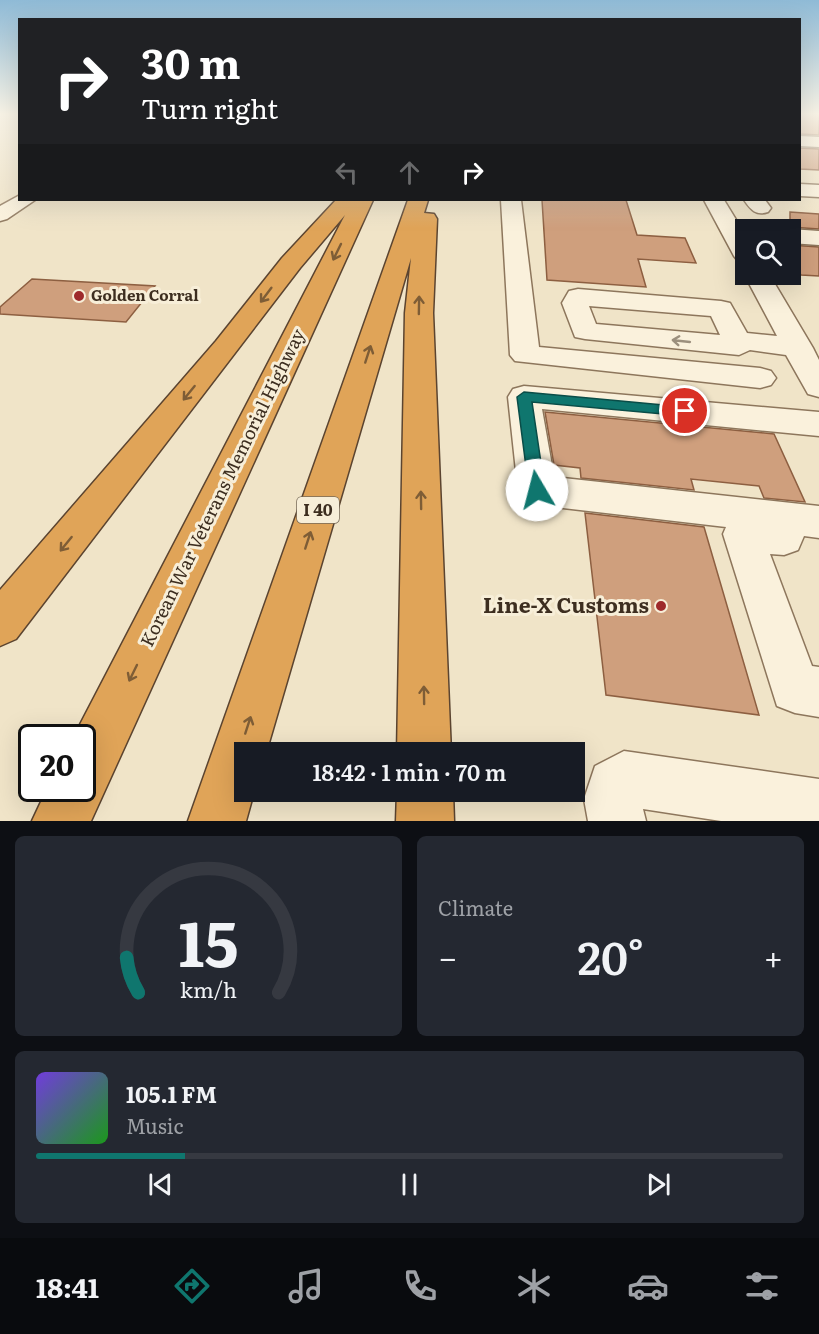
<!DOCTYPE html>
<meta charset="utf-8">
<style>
body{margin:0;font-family:Literata,serif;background:#242831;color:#f1f3f6;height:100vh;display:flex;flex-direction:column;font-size:22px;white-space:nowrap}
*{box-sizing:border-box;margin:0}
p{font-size:20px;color:#9ea1a6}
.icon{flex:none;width:33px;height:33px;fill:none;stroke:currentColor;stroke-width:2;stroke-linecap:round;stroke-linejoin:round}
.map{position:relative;height:821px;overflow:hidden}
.details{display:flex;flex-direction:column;gap:15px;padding:15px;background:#0d0f14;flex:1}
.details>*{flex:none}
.banner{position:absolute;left:18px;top:18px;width:783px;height:183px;border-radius:0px;box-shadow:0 6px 24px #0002;background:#202124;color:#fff;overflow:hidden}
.fabs{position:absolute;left:735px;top:219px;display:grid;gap:12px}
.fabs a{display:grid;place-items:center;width:66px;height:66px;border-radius:0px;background:#171b24;box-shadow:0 6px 24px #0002;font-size:30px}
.speed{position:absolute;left:18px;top:724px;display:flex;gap:12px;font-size:30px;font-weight:700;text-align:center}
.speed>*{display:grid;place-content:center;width:78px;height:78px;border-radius:50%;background:#171b24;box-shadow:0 6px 24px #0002;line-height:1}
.speed .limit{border:3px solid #111;border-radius:9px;background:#fff;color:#111}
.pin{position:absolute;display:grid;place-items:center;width:51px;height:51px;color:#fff;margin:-26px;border:3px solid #fff;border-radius:50%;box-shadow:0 2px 6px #0007}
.me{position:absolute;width:66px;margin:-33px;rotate:352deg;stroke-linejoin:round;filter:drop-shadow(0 0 4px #0008)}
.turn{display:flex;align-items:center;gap:21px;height:126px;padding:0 24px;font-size:27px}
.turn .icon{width:78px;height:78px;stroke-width:2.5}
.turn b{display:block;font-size:42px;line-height:51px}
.lanes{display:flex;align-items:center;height:57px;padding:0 24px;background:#0003;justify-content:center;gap:30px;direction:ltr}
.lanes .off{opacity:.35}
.big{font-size:45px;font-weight:600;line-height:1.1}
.details .widget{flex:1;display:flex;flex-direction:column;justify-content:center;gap:9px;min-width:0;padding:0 21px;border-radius:9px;background:#242831}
.details .dial{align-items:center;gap:0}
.dial svg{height:156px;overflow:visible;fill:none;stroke:#363941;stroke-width:7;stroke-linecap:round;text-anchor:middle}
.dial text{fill:#f1f3f6;stroke:none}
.song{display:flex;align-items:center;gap:18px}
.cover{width:72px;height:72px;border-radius:9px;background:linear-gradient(135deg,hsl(260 70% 55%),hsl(120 70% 35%))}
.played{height:6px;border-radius:3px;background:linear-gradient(90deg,#0f766e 20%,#363941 20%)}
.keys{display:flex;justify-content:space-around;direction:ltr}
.heat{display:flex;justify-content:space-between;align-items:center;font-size:33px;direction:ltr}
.details .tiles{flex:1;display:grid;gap:15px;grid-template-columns:1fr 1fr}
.widget:last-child{grid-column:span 2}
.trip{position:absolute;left:234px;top:742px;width:351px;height:60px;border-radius:0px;background:#171b24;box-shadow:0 6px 24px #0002;font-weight:600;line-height:60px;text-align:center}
.tab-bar{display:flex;height:96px;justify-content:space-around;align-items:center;background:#090b0e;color:#9ea1a6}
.tab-bar .icon{width:42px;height:42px}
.tab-bar .active{color:#0f766e}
.tab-bar b{font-size:27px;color:#f1f3f6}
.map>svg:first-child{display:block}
.building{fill:#cf9f7d;stroke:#8d5f41;stroke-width:1.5}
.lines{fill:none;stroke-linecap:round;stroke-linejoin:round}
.minor-casing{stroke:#8d765c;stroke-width:3}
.highway-casing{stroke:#5b4430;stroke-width:3}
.minor{fill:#faf1dc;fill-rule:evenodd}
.highway{fill:#e0a458;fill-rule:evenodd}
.oneway{stroke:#7e5d36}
.oneway2{stroke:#9c907e}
.route{fill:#0f766e;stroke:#0a4d48;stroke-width:1.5}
.poi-dot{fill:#9e2a2b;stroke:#f7eed8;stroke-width:2}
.labels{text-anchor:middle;stroke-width:6;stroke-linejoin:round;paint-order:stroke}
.far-poi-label{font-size:15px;font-weight:bold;fill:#3d2e20;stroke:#f7eed8;text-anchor:start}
.shield{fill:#f7eed8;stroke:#756857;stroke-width:1.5}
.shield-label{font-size:16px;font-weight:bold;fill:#3d2e20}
.street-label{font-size:18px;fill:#3d2e20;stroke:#f7eed8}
.near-poi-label{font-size:21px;font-weight:bold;fill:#3d2e20;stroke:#f7eed8;text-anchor:end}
</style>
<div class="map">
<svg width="819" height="821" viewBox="0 0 819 821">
<rect width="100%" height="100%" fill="#f0e4c8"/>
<g class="building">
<path d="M800,113H819V135L800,134Z"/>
<path d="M800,148L819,149V170L800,169Z"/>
<path d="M542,200H626L637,235L685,238L696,263L638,259L646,287L547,280Z"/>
<path d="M790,212L819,214V229L790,227Z"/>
<path d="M790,245L819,247V276L801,275L790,259Z"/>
<path d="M32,279L155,286L126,322L0,314V307Z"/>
<path d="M545,412L774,434L805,502L764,498L759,486L691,479L694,490L581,478L580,468L554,465Z"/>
<path d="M585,513L704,527L759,715L606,695Z"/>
</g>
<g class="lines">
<g class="minor-casing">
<g id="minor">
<path d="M800,136L819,137V147L800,146Z"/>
<path d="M800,184L819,185V197L800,196Z"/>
<path d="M20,195V200H35L7,219L0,221V206Z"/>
<path d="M501,200H521L539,347L760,368L771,371L776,378L771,385L760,388L515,361L510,355Z"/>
<path d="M704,200H724L746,236V263L738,261L734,256Z"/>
<path d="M744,200H765L771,208L768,212C756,216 751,210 744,200Z"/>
<path d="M790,229L819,231V245L790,243Z"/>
<path d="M746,271V274H769L813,348L819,360V397L808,394L786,355L750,350L739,355L585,339L575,337L562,303L569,291L578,289L721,301L730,303L747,333L777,336L744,274ZM589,306L711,316L720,335L596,324Z"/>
<path d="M524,386L819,412V436L542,409L554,477L819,506V538L804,536L798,550L784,555L770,554L812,666L819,667V717L795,713L777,706L723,534L726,527L537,505L524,500L518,490L508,397L513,389Z"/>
<path d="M624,751L819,779V821H721L643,809L646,821H588L584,799L595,766Z"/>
</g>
</g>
<g class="highway-casing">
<g id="highway">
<path d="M336,200H373L91,821H32L47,789H82V738H73L345,215L300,268L16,639L0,646V590L216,341L282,258Z"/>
<path d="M408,200H428L424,213L434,214L437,219L433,313L451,753H397L405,313L411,258L266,753H244V792H254L246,821H188Z"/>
<path d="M397,792H453L454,821H396Z"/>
</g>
</g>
<use href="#minor" class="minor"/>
<use href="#highway" class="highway"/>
</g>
<defs><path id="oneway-shaft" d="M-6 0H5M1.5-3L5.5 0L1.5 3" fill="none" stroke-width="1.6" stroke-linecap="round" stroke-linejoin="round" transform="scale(1.5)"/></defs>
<g class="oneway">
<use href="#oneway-shaft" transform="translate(337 252) rotate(116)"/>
<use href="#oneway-shaft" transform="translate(266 295) rotate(127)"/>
<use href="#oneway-shaft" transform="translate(419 305) rotate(-89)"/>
<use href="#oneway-shaft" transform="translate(368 354) rotate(-72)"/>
<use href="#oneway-shaft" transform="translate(189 393) rotate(129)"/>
<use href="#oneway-shaft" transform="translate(421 500) rotate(-91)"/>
<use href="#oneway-shaft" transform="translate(308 540) rotate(-72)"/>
<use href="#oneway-shaft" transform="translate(66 544) rotate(129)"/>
<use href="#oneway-shaft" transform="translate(133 673) rotate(116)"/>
<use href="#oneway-shaft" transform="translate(424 695) rotate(-91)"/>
<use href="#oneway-shaft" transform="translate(248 725) rotate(-72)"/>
</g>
<use class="oneway2" href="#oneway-shaft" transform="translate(681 341) rotate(-174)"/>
<linearGradient id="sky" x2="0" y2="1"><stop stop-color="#8fbad6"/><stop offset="0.5" stop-color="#f8f3e6"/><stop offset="1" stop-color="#f8f3e6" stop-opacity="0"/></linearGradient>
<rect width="819" height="228" fill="url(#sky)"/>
<path class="route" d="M524,392L685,407L691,411L685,416L532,402L545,490L537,496L529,490L517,397Z"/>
<g class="poi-dot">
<circle cx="79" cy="296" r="6"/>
<circle cx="661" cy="606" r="6"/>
</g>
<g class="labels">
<g class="far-poi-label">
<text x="91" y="301">Golden Corral</text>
</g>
<rect class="shield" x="297" y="497" width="42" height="26" rx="4.5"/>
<g class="shield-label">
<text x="318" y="516">I 40</text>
</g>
<g class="street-label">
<text transform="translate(223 488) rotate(-64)" y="6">Korean War Veterans Memorial Highway</text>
</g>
<g class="near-poi-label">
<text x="649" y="613">Line-X Customs</text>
</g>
</g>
</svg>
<div class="fabs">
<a><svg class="icon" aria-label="search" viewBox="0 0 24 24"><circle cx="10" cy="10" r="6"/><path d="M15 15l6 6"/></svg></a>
</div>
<div class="speed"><div class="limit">20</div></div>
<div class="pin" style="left:685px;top:411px;background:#d93025"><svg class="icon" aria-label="arrive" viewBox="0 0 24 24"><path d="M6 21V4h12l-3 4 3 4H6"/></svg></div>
<svg class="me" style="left:537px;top:490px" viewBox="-20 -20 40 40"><circle r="19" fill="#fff"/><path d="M0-13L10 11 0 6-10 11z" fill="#0f766e"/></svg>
<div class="trip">18:42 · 1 min · 70 m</div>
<div class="banner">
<div class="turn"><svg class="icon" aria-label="right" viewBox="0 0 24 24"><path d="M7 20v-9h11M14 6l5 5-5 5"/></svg><div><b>30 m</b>Turn right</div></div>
<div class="lanes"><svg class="icon off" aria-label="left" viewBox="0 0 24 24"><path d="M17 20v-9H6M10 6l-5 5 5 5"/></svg><svg class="icon off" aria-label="ahead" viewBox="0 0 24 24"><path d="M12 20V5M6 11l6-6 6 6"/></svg><svg class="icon" aria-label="right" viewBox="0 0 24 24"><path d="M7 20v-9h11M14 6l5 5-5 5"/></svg></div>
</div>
</div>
<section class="details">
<div class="tiles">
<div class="widget dial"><svg viewBox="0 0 100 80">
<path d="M14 69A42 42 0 1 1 86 69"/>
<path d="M14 69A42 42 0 0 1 8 51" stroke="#0f766e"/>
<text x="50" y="56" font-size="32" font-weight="700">15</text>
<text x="50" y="72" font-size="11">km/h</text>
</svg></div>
<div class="widget"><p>Climate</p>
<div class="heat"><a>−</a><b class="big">20°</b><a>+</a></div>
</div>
<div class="widget">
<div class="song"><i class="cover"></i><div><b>105.1 FM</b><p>Music</p></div></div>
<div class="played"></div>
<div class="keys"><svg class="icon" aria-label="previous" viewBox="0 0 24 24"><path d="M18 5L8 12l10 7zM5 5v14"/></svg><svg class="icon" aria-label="pause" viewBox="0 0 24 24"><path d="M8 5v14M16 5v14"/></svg><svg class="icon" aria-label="next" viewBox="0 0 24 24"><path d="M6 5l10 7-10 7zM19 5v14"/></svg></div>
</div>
</div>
</section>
<nav class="tab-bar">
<b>18:41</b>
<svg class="icon active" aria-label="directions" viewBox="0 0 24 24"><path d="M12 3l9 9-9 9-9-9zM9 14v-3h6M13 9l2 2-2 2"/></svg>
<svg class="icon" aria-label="music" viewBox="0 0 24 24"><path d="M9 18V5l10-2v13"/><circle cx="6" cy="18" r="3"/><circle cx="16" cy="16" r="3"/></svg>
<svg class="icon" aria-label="phone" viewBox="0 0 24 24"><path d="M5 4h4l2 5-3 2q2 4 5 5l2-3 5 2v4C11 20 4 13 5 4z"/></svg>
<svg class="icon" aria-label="climate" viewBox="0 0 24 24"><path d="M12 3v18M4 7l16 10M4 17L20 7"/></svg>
<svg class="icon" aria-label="car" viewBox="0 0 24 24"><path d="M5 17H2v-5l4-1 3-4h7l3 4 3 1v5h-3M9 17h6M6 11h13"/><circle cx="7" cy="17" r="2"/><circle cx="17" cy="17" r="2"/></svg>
<svg class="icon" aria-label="filters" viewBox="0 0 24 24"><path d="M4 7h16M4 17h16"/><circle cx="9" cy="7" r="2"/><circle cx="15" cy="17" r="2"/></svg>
</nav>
